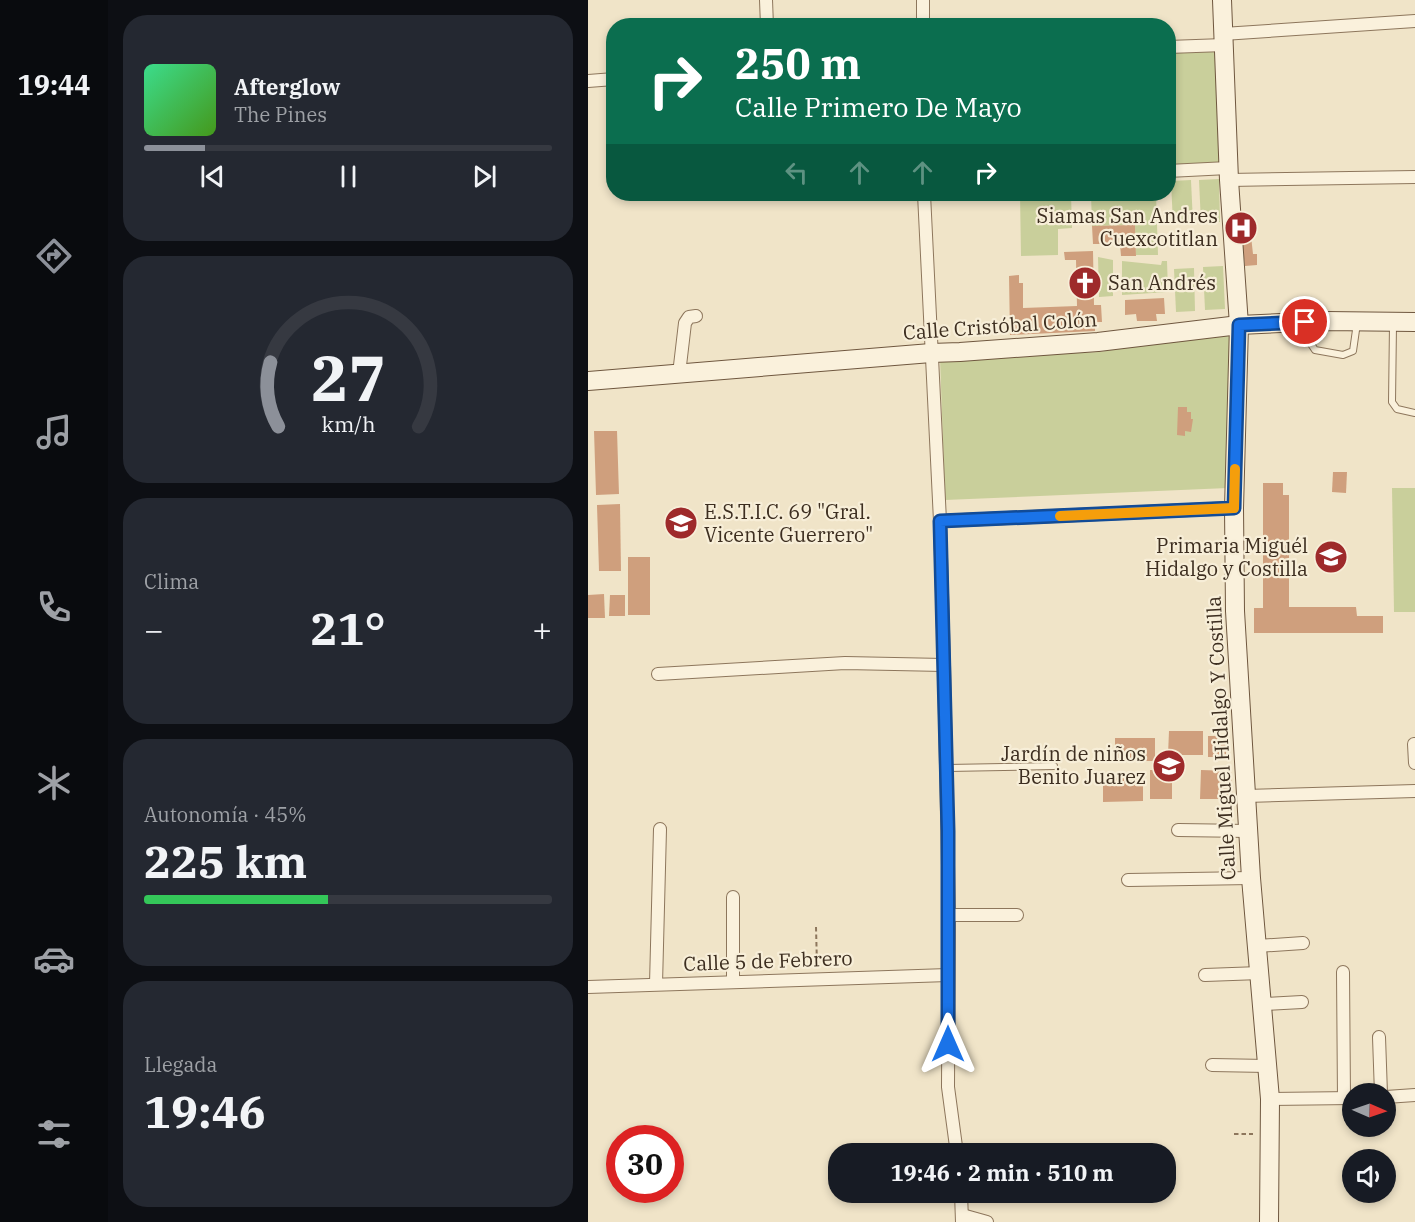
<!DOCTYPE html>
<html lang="es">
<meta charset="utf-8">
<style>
body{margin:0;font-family:"IBM Plex Serif",serif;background:#242831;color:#f1f3f6;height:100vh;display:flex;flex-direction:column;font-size:22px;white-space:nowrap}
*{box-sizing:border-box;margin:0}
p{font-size:20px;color:#9ea1a6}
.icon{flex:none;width:33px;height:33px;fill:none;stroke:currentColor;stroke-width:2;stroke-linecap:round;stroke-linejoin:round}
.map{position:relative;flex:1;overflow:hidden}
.details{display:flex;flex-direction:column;gap:15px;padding:15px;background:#0d0f14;width:480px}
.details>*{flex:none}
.banner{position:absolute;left:18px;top:18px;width:570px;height:183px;border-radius:24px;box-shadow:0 3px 9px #0003;background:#0b6e4f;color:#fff;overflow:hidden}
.needle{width:39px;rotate:92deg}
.buttons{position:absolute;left:754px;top:1083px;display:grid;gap:12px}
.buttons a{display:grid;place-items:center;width:54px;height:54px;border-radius:50%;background:#171b24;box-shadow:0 3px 9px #0003;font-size:30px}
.speed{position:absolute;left:18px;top:1125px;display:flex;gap:12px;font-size:30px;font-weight:700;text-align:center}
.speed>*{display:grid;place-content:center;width:78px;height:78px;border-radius:50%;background:#171b24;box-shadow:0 3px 9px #0003;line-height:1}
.speed .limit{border:9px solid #d22;background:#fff;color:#111}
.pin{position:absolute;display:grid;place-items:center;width:51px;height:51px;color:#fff;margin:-26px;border:3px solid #fff;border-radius:50%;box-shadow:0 2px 6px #0007}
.me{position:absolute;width:66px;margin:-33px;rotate:0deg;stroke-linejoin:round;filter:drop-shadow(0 0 4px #0008)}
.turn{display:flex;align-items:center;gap:21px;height:126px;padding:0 30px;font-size:27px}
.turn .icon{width:78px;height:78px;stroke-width:2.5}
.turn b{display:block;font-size:42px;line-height:51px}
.lanes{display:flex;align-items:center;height:57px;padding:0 30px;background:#0003;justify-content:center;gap:30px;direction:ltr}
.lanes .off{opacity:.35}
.big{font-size:45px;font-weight:700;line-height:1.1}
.details .tile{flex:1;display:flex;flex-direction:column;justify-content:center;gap:9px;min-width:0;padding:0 21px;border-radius:24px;background:#242831}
.details .dial{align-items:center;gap:0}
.dial svg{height:156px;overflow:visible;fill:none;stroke:#363941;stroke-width:7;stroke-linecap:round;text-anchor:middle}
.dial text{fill:#f1f3f6;stroke:none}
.song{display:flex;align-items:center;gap:18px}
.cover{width:72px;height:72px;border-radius:9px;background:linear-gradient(135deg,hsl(150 70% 55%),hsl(100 70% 35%))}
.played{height:6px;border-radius:3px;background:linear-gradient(90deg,#8c9099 15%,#363941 15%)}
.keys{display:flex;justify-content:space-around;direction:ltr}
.heat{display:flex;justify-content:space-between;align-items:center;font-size:33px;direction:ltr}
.charge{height:9px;border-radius:4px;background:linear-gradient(90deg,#34c759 45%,#363941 0)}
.trip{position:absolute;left:240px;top:1143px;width:348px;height:60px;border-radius:24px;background:#171b24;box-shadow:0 3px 9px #0003;font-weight:700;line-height:60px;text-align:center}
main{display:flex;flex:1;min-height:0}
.tabs{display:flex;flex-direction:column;width:108px;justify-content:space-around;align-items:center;background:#090b0e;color:#9ea1a6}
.tabs .icon{width:42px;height:42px}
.tabs .on{color:#8c9099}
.tabs b{font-size:27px;color:#f1f3f6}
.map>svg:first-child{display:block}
.green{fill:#c9cf9b}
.building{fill:#cf9f7d}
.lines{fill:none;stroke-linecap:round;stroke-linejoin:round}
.lane-casing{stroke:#8d765c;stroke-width:8}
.street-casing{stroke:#8d765c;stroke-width:14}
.secondary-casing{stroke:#6f573f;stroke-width:20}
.path{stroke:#8d765c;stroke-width:2;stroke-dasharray:4.5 3;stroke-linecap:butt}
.lane{stroke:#faf1dc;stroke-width:6}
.street{stroke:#faf1dc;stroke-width:12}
.secondary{stroke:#faf1dc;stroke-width:18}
.route-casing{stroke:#114b97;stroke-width:15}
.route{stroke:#1a73e8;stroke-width:10}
.slow{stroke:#f59e0b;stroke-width:10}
.labels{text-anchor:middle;stroke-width:4.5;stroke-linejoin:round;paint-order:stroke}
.poi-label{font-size:20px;fill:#3d2e20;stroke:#f7eed8;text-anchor:end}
.street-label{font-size:20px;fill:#3d2e20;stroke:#f7eed8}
</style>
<main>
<nav class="tabs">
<b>19:44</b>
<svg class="icon on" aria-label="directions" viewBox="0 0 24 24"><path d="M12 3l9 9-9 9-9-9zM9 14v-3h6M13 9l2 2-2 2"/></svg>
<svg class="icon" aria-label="music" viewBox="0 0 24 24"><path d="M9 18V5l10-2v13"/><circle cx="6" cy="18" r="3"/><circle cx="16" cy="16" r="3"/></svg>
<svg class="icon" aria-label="phone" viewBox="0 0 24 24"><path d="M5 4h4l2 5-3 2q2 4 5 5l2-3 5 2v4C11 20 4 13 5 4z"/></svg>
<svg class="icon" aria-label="climate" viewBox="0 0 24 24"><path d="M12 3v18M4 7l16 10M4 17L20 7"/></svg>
<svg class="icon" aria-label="car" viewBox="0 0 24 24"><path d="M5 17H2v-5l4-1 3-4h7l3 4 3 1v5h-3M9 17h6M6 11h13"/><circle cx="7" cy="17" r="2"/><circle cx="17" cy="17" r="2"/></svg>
<svg class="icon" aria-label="filters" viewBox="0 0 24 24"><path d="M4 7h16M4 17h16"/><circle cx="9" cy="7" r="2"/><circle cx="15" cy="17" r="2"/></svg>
</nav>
<section class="details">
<div class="tile">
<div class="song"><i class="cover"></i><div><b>Afterglow</b><p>The Pines</p></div></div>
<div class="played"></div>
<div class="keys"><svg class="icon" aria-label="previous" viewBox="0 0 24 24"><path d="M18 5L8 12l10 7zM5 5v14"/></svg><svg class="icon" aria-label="pause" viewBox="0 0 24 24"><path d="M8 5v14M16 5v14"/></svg><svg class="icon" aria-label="next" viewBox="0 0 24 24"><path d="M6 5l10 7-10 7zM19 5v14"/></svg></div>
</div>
<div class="tile dial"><svg viewBox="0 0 100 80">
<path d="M14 69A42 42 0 1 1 86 69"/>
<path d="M14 69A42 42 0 0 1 10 36" stroke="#8c9099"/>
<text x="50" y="56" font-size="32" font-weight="700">27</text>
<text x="50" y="72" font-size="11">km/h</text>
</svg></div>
<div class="tile"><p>Clima</p>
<div class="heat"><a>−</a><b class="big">21°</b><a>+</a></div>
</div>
<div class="tile"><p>Autonomía · 45%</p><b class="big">225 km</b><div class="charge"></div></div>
<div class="tile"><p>Llegada</p><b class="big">19:46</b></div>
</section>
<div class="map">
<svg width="827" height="1222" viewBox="0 0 827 1222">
<rect width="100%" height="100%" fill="#f0e4c8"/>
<g class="green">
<path d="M628,51L632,163L581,165V53Z"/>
<path d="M631,179L632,222L613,223L611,180Z"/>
<path d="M603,180L605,223L585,224L583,181Z"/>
<path d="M432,194H483L484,228L470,229V255L433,256Z"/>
<path d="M503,194H568L570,255H548L547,225L504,226Z"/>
<path d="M510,257L525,260V296L511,297Z"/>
<path d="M534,261L573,265L574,261H579L580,292L534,295Z"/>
<path d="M635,266L637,309L617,310L615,267Z"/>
<path d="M606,268L607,311L588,312L586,269Z"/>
<path d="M641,335L640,488L357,500L352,358L512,352L586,338Z"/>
<path d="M804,488H827V612H806Z"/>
</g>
<g class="building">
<path d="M547,225L548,256H533L532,244H505L504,226Z"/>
<path d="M653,236H663L665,254H669V265L657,266Z"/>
<path d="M505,251L506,305H513L514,322H507V331L422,335L421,276L431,275V283H435V308L489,306L488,260H477L476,252Z"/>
<path d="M576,298L577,314H568L569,321H549L548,314L537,315V300Z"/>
<path d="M590,407H599V412H603V419H605L603,432L597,431V436L589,435Z"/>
<path d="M6,431H29L31,494L8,495Z"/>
<path d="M745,472H759L758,493L744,492Z"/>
<path d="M675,483H695V495H701V607H768L769,616H795V633H666V608H675Z"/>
<path d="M32,504L33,571H11L9,505Z"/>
<rect x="40" y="557" width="22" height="58"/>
<path d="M16,594L17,618H0V595Z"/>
<path d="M22,595H37V616H21Z"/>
<path d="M581,731H615V755H580Z"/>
<rect x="620" y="736" width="18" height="21"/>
<rect x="527" y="738" width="40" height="23"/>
<rect x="562" y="770" width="22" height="29"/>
<path d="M613,770L643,771L645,802H635L634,799H612Z"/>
<path d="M555,777V801L515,802V778Z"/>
</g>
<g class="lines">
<g class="lane-casing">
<g id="lane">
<path d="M717,325L719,338L727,350L755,355L765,351L769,323"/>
<path d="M805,325L804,402L809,409L827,413"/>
<path d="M359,768L466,766"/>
</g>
</g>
<g class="street-casing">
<g id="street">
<path d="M178,0L179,26"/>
<path d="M335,0V26"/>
<path d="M635,34L827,21"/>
<path d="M580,47L636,45"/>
<path d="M0,81L26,79"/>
<path d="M580,171L640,168"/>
<path d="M641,180L827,177"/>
<path d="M336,194L352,521L356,665L361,915L360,1087L369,1154"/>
<path d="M91,374L97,323L101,317L108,316"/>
<path d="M352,521L646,508"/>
<path d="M70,674L257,663L356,665"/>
<path d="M826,744L827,763"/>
<path d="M658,796L827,791"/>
<path d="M590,830L660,831"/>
<path d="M540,880L663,878"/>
<path d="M145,897V982"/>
<path d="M361,915H429"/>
<path d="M669,946L715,943"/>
<path d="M755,972L756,1098"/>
<path d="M617,975L672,973"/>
<path d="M68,984L72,829"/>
<path d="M0,987L360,975"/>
<path d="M675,1004L714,1002"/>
<path d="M791,1037L793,1094"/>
<path d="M624,1065L679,1066"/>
<path d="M798,1097L827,1095"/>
<path d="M682,1099L765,1098"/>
<path d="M373,1192L374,1222"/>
<path d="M374,1215L399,1222"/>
</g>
</g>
<g class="secondary-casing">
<g id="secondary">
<path d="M634,0L641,180L651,325L646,508L647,611L663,878L682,1099L681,1222"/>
<path d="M0,381L343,353L372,352L510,342L651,325L737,321L827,322"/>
</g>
</g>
<g class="path">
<path d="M228,927L229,966"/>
<path d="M646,1134H665"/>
</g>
<use href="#lane" class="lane"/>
<use href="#street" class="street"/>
<use href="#secondary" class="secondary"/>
</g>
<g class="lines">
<g class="route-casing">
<path id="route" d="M360,1044V831L352,521L646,508L651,325L717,322"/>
</g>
<use href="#route" class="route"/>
<path class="slow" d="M472,516L646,508L647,469"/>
</g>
<defs>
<g id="hospital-disc" transform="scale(1.725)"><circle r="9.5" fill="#9e2a2b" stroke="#f7eed8"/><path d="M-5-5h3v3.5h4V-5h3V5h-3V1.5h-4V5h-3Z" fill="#fff"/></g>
<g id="church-disc" transform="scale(1.725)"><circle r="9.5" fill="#9e2a2b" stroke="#f7eed8"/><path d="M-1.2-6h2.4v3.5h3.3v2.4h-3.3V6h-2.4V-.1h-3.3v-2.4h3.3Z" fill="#fff"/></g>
<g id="school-disc" transform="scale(1.725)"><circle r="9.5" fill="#9e2a2b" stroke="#f7eed8"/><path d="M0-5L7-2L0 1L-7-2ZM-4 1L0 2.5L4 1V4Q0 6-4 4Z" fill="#fff"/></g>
</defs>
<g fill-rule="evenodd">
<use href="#hospital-disc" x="653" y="228"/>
<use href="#church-disc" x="497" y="283"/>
<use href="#school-disc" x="93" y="523"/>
<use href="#school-disc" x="743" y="557"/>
<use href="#school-disc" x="581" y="766"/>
</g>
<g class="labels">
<g class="poi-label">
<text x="630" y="223">Siamas San Andres<tspan x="630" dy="23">Cuexcotitlan</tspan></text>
<text x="520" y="290" text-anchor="start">San Andrés</text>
<text x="116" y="519" text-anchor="start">E.S.T.I.C. 69 "Gral.<tspan x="116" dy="23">Vicente Guerrero"</tspan></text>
<text x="720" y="553">Primaria Miguél<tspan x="720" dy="23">Hidalgo y Costilla</tspan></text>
<text x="558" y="761">Jardín de niños<tspan x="558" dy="23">Benito Juarez</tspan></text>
</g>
<g class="street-label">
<text transform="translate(412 326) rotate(-4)" y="7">Calle Cristóbal Colón</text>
<text transform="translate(633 738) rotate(-93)" y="7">Calle Miguel Hidalgo Y Costilla</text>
<text transform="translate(180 961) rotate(-2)" y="7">Calle 5 de Febrero</text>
</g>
</g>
</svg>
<div class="buttons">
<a><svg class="needle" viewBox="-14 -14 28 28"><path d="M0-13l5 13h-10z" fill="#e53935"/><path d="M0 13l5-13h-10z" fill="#9ea1a6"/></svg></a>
<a><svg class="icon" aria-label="sound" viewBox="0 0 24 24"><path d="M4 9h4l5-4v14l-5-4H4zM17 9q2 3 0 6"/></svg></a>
</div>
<div class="speed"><div class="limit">30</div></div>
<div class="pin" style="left:717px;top:322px;background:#d93025"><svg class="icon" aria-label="arrive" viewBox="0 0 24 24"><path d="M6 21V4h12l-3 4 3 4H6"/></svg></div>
<svg class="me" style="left:360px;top:1044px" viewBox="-20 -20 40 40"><path d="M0-17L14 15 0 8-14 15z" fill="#1a73e8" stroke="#fff" stroke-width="4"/></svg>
<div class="trip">19:46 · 2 min · 510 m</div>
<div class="banner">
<div class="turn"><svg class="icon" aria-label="right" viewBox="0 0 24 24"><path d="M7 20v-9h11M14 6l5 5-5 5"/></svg><div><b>250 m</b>Calle Primero De Mayo</div></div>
<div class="lanes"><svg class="icon off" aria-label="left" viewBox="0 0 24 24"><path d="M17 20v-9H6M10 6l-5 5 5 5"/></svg><svg class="icon off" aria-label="ahead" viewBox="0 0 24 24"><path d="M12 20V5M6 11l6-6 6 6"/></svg><svg class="icon off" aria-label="ahead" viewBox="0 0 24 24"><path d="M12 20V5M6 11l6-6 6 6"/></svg><svg class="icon" aria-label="right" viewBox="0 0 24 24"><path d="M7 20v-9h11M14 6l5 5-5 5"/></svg></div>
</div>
</div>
</main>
